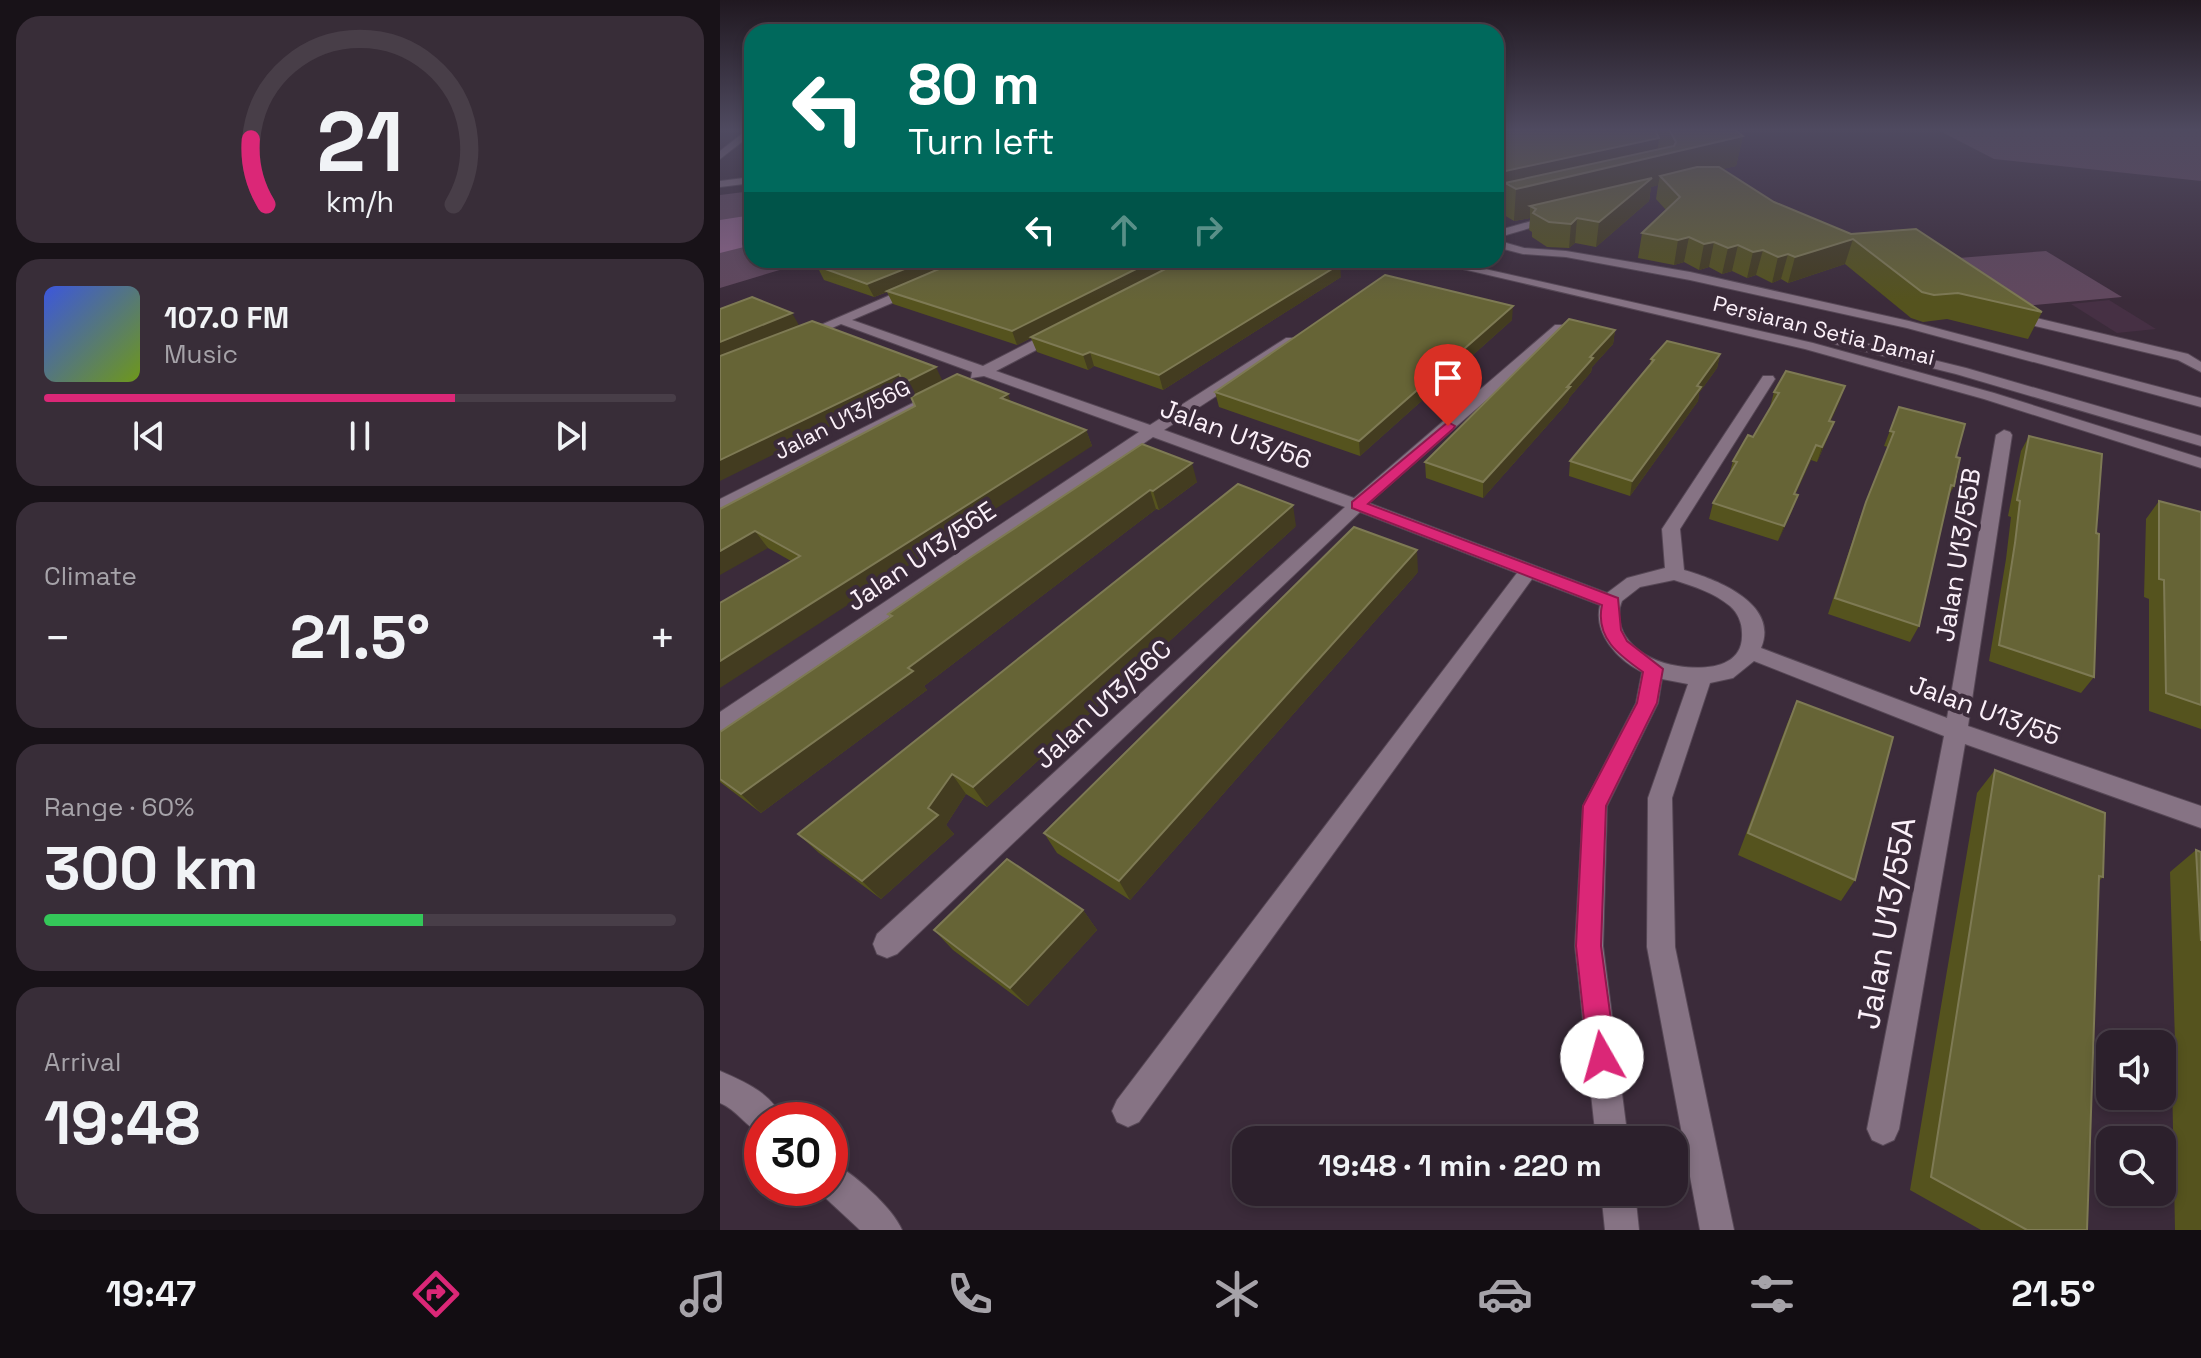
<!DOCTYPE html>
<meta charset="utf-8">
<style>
body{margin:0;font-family:"Space Grotesk",sans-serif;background:#382d38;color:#f1f3f6;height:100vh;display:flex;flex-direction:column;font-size:30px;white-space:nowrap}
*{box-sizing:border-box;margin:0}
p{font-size:26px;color:#a6a3a9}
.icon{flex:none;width:44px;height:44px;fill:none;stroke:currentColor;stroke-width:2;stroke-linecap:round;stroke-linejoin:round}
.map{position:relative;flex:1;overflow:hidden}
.side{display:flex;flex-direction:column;gap:16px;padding:16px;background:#181218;width:720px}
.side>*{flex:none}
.hud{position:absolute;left:24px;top:24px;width:760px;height:244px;border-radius:24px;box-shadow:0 4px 12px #0003,0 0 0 2px #483e48;background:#00695c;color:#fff;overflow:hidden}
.buttons{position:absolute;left:1376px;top:1030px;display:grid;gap:16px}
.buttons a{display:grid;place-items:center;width:80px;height:80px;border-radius:16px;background:#2c202c;box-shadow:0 4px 12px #0003,0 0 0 2px #483e48;font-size:40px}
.speed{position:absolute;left:24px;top:1102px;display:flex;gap:16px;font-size:40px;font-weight:700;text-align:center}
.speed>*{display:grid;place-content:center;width:104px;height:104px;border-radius:50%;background:#2c202c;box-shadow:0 4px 12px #0003,0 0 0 2px #483e48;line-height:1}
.speed .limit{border:12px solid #d22;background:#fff;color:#111}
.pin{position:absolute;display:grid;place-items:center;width:68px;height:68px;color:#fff;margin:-82px -34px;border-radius:50% 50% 50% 0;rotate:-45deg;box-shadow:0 0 8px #0007}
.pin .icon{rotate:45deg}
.me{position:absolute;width:88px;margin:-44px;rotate:353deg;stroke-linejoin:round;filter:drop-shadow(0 0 6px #0008)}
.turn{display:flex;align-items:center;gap:28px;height:168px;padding:0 32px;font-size:36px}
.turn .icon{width:104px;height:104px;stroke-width:2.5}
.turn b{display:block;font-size:56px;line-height:68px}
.lanes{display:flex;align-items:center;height:76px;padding:0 32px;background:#0003;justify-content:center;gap:40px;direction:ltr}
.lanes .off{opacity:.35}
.big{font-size:60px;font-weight:700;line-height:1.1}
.side .card{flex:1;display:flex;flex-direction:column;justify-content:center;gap:12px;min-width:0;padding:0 28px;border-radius:24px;background:#382d38}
.side .dial{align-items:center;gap:0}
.dial svg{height:208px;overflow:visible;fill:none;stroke:#483e48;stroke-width:7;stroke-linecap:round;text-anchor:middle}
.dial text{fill:#f1f3f6;stroke:none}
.song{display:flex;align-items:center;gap:24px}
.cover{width:96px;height:96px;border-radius:12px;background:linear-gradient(135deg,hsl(230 70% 55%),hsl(80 70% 35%))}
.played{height:8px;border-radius:4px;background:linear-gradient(90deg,#db2777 65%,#483e48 65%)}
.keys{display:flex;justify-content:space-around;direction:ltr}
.heat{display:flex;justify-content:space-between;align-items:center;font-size:44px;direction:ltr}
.charge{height:12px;border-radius:6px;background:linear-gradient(90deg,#34c759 60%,#483e48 0)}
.trip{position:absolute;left:512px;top:1126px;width:456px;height:80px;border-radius:24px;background:#2c202c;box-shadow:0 4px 12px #0003,0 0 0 2px #483e48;font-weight:700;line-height:80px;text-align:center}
.tab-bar{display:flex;height:128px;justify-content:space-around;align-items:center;background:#120d12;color:#a6a3a9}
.tab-bar .icon{width:56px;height:56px}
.tab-bar .active{color:#db2777}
.tab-bar b{font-size:36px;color:#f1f3f6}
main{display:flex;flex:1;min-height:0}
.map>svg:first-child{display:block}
.built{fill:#463044}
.green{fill:#61485e}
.water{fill:#8d6489}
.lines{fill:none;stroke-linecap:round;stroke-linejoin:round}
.minor-casing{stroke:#564755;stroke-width:2}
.minor{fill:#867384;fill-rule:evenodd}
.wall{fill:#55531e}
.shaded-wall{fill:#433c20}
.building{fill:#666436;stroke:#7e7a54;stroke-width:2}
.route{fill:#db2777;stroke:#8e194d;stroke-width:2}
.labels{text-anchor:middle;stroke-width:8;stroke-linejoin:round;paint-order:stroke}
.far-street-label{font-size:22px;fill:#fbf0f9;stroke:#3b2b3a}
.street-label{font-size:26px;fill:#fbf0f9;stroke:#3b2b3a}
.near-street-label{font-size:32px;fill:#fbf0f9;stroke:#3b2b3a}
</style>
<main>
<section class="side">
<div class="card dial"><svg viewBox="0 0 100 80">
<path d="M14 69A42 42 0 1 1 86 69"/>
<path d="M14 69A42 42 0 0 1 8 44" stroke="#db2777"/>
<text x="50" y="56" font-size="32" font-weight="700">21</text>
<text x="50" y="72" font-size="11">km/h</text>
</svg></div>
<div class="card">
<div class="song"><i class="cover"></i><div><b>107.0 FM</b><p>Music</p></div></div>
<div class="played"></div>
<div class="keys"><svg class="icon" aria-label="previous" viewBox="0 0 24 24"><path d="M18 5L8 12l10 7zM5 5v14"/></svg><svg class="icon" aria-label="pause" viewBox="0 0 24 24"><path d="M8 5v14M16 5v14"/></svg><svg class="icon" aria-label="next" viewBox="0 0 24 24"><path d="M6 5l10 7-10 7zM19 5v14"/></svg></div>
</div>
<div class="card"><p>Climate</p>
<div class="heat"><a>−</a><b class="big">21.5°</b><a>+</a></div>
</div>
<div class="card"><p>Range · 60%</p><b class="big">300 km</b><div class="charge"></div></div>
<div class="card"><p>Arrival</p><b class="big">19:48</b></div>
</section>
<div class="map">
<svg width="1481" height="1230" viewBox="0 0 1481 1230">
<rect width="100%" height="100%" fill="#3b2b3a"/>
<path class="built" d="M1389,300L1436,329L1397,333L1351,304Z"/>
<g class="green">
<path d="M1216,129H1481V181L1274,159Z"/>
<path d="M32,191V260H93L0,288V195Z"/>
<path d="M1326,251L1402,297L1294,307L1226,259Z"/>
</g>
<path class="water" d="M32,215V245L0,253V220Z"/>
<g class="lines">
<g class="minor-casing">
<g id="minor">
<path d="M28,129H32V134L0,159V151Z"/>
<path d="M32,177V183L0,187V181Z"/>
<path d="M809,200L814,203L813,205L776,214V208Z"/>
<path d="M833,215L837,216V220L776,238V231Z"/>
<path d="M776,240L804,248L846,251L970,272L1189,321L1481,398V407L1187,328L970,280L846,257L803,254L776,247Z"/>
<path d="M704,260H725L1093,343L1274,393L1481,458V468L1264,399L1085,349Z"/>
<path d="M196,284L202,288L200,291L132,320L263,366L333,330H343V336L276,371L430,425L566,338H576V344L444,430L634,498L835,325H845V331L649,503L887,593L907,578L945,568L942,529L1043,376H1053L1055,379L960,529L964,570C995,579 1060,603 1041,648L1227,718L1276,435L1284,430L1290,432L1292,435L1248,726L1481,806V828L1245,744L1179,1129L1174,1140L1163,1145L1152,1140L1147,1129L1224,736L1034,661L1013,678L990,683L952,798L955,947L1014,1230H980L927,947L928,798L968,684L942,679L938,703L887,806L883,946L908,1140H876L855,946L863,806L916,703L922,672C898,660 873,634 880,605L812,579L419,1122L408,1127L397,1122L392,1111L397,1100L797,573L640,512L177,954L167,958L157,954L153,944L157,934L625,507L433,437L0,733V712L419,432L264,376L251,378L252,372L121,324L87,339L75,336ZM954,580C975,587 993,592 1010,606C1018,613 1022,623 1022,633C1024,669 983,670 958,666C939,663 922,656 909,641C900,630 896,615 902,601L920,587Z"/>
<path d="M1291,312L1468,354L1481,362V372L1458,360L1286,319V313Z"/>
<path d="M1116,336L1246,368L1481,436V446L1236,374L1111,343L1109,340Z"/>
<path d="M217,391L222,392V398L0,511V499Z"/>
<path d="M0,1071C25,1082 52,1093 63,1120H42V1134C26,1127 17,1110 0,1103Z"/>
<path d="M110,1162C132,1171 173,1208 182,1230H140L98,1191L97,1188H110Z"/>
<path d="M881,1192H915L919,1230H885Z"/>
</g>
</g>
<use href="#minor" class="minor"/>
</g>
<g class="wall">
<path d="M776,129H1014L1023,136L1016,166L1002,169L1054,202L1322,312L1308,339L1227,319L1203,322L1191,318L1125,264L1068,283L1061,279L1052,283L1036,275L1027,278L1012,271L1002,274L989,267L979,270L964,262L954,265L918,258L922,233L946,210L936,199L938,185L931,187L929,201L876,247L855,243L849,248L827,247L812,237V232L809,230L810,218L794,221L784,215V203Z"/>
<path d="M97,266L621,277L443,390L374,366L368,370L317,352L311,338L297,345L173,304L167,292L154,297L104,280Z"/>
<path d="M792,320L640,456L499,407L495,392Z"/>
<path d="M79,326L223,381L291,401L366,430L372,446L71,561L48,548L0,509L195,406L186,389Z"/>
<path d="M895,330L893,344L872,367L871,372L849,398L848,402L763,498L706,478L705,462Z"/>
<path d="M1000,354L997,368L979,393L978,401L910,496L849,476L850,461L930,365L931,359Z"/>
<path d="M1125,386L1110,421L1108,437L1097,462L1091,460L1075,495H1078L1072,511L1058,541L989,519L993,503L1009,475L1013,461L1033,437L1051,407H1050L1054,392Z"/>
<path d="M1179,407L1236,457L1234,486L1229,495L1199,626L1190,642L1108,614L1140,518L1168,447L1164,446Z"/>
<path d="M1309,436L1376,533L1374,677L1361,693L1269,661L1286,559L1291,517L1288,516L1301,451Z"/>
<path d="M422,444L477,482L439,510L436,509L204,686L207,690L41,813L0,782V732L170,617L168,614Z"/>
<path d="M1439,501L1481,512V729L1429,711V599L1424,597L1426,519Z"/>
<path d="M576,526L267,807L246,794L226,825L234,834L161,899L99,853L78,834Z"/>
<path d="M698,572L410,900L337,853L324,833Z"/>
<path d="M1077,701L1135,880L1121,901L1018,855L1067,724Z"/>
<path d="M1275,770L1383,877L1379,881L1367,1230H1261L1190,1190L1257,793Z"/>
<path d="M1476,850L1481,852V1230H1455L1452,1078L1456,1076L1450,872Z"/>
<path d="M363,910L377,930L308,1006L233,950L214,930Z"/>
</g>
<g class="shaded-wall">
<path d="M1023,136L1016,166L947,183L940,176L938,185L931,187L929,201L876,247L879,222L816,209L810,206V218L794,221L796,189L785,183L784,203L776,205V173L939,138L937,156Z"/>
<path d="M857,218L855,243L849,248L851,224Z"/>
<path d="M969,237L964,262L954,265L958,240Z"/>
<path d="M1133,239L1125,264L1068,283L1075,257Z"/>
<path d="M994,242L989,267L979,270L984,244Z"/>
<path d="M1018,245L1012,271L1002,274L1008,248Z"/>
<path d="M1043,250L1036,275L1027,278L1033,252Z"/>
<path d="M1068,254L1061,279L1052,283L1058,257Z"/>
<path d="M207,260H245L154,297L147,284Z"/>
<path d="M434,260H463L297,345L292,331Z"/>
<path d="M620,264L621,277L443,390L439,375Z"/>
<path d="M793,306L792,320L640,456L639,441Z"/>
<path d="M72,313L80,327L0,360V342Z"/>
<path d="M895,330L893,344L872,367L871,372L849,398L848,402L763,498V482L847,387L870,357Z"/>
<path d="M370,352L374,366L368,370L363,355Z"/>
<path d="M1000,354L997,368L979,393L978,401L910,496L912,481Z"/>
<path d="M216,367L223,382L191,398L186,389L0,481V460L179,374Z"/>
<path d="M1125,386L1120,401L1104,436L1109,421Z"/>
<path d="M288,394L294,410L281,398Z"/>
<path d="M1114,422L1108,437L1097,462L1102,447Z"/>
<path d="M366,430L372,446L0,688V661Z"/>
<path d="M1096,445L1091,460L1068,510L1074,494Z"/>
<path d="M472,463L477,482L439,510L433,491Z"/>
<path d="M430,490L436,509L204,686L207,690L41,813L21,794L188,668Z"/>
<path d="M1078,495L1072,511L1058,541L1064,526Z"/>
<path d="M573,505L576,526L267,807L253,787Z"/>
<path d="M35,531L48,548L0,575V551Z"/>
<path d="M697,550L698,572L410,900L399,881Z"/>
<path d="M232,774L246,794L226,825L234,834L161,899L142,881L208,808Z"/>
<path d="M363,910L377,930L308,1006L290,988Z"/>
</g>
<g class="building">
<path d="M776,129H935L939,138L776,173V174Z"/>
<path d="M949,129H1014L1023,136L796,189L785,183L954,146L956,142Z"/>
<path d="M977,167H999L1054,202L1131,234L1196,229L1322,312L1238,293L1214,295L1202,292L1133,239L1075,257L1068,254L1058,257L1043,250L1033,252L1018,245L1008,248L994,242L984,244L969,237L958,240L922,233L960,197L940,176Z"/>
<path d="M932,178L879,222L857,218L851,224L829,222L813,213L816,209L810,206Z"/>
<path d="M114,260H207L147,284L97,266Z"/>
<path d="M240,260H434L292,331L167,291Z"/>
<path d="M463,260H607L620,264L439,375L370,352L363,355L311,337Z"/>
<path d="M665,275L793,306L639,441L495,392Z"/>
<path d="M32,297L72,313L0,342V309Z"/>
<path d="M849,319L895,330L870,357L873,358L847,387H850L763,482L705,462Z"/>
<path d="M92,321L216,367L184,383L179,374L0,460V356Z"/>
<path d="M947,341L1000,354L977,386L981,387L912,481L850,461L934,360L931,359Z"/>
<path d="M1066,371L1125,386L1109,421L1114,422L1102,447L1096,445L1074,494L1078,495L1064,526L993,503L1017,462L1013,461L1028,435L1033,437L1059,393L1054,392Z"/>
<path d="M237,374L288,394L281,398L366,430L0,661V603L80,556L35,531L0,551V509L195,406L191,397Z"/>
<path d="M1179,407L1245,424L1236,457L1240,458L1234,486L1231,485L1199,626L1115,598L1146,502L1174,432L1170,431Z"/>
<path d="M1309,436L1382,454L1376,533L1379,534L1374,677L1279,645L1295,543L1300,501L1297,500Z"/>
<path d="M422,444L472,463L433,491L430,490L188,668L193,671L21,794L0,779V732L172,616L168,614L248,559Z"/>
<path d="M518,484L573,505L253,787L232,774L208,808L218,815L142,881L78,834Z"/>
<path d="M1439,501L1481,512V705L1446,693L1444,580L1439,579Z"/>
<path d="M634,527L697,550L399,881L324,833Z"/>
<path d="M1077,701L1173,737L1135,880L1028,833Z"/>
<path d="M1275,770L1385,813L1383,877L1379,876L1367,1230H1307L1211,1177Z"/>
<path d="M1476,850L1481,852V941Z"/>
<path d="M287,859L363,910L290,988L214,930Z"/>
</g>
<linearGradient id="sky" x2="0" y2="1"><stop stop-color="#201820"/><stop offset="0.43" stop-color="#4f4a60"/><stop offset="1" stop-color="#4f4a60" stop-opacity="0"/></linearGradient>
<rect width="1481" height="301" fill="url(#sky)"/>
<path class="route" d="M728,422L735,426L733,429L648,504L898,598L901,630L907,641L943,669L937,703L886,806L881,946L896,1057L892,1067L882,1071L872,1067L868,1057L856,946L863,806L917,703L923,672C899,655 875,638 882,605L632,508V502Z"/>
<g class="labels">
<g class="far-street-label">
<text transform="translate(1104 330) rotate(14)" y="8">Persiaran Setia Damai</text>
<text transform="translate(122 419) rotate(-27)" y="8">Jalan U13/56G</text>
</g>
<g class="street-label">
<text transform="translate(516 434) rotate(20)" y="9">Jalan U13/56</text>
<text transform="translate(1238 555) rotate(-81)" y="9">Jalan U13/55B</text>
<text transform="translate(201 556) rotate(-34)" y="9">Jalan U13/56E</text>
<text transform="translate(383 704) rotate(-43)" y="9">Jalan U13/56C</text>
<text transform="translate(1265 710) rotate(20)" y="9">Jalan U13/55</text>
</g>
<g class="near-street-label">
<text transform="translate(1166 923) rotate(-80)" y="11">Jalan U13/55A</text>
</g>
</g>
</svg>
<div class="buttons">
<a><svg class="icon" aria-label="sound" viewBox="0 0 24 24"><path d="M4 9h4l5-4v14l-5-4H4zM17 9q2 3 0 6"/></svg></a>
<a><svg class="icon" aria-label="search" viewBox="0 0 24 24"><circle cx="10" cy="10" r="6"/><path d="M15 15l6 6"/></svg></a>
</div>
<div class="speed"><div class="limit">30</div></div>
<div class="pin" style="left:728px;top:426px;background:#d93025"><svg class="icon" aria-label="arrive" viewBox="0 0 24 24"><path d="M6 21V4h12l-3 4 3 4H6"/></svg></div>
<svg class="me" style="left:882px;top:1057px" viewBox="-20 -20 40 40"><circle r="19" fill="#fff"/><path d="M0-13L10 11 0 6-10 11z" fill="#db2777"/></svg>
<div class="trip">19:48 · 1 min · 220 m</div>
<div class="hud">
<div class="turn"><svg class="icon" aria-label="left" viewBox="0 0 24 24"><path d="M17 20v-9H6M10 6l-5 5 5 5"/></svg><div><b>80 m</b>Turn left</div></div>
<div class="lanes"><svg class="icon" aria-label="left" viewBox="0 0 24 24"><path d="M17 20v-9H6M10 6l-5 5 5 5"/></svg><svg class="icon off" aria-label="ahead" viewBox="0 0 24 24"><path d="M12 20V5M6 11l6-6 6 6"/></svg><svg class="icon off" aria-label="right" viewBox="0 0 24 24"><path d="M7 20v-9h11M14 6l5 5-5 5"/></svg></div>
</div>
</div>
</main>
<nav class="tab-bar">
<b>19:47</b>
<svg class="icon active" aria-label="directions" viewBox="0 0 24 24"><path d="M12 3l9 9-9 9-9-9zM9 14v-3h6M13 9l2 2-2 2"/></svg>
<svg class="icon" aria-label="music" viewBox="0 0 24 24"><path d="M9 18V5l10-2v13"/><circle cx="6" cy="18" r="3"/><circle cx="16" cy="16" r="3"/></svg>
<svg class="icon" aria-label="phone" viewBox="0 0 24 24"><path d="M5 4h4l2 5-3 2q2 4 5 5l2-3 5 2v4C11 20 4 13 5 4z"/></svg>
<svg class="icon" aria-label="climate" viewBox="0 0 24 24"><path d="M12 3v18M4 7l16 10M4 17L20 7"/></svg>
<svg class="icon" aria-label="car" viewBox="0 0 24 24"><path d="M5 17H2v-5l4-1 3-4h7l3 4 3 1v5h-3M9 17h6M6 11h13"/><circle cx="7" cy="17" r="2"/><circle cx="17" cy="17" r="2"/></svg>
<svg class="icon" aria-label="filters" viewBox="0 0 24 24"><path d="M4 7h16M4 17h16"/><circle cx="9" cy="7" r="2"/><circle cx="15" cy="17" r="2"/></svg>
<b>21.5°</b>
</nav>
